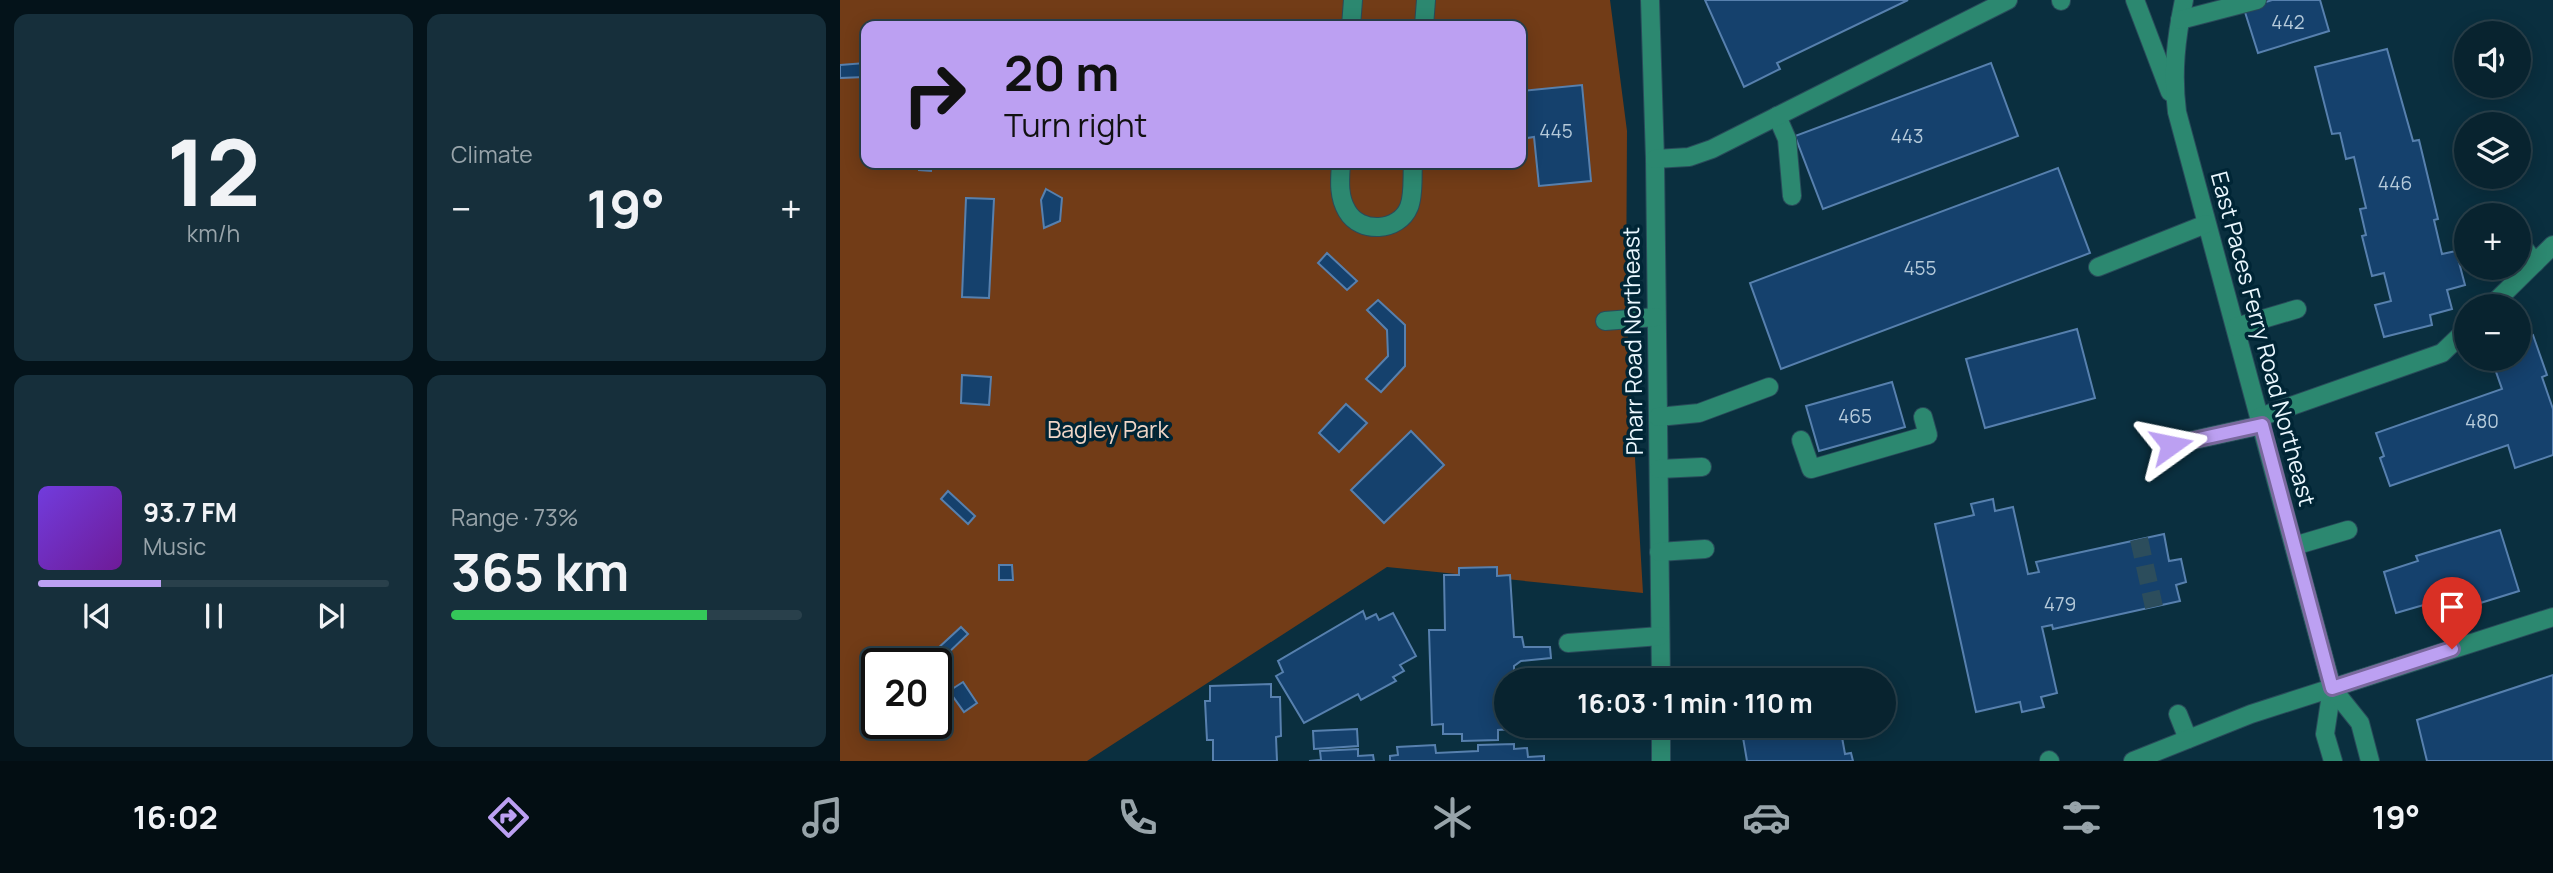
<!DOCTYPE html>
<meta charset="utf-8">
<style>
body{margin:0;font-family:Manrope,sans-serif;background:#162f3b;color:#f1f3f6;height:100vh;display:flex;flex-direction:column;font-size:26px;white-space:nowrap}
*{box-sizing:border-box;margin:0}
p{font-size:23px;color:#98a4aa}
.icon{flex:none;width:38px;height:38px;fill:none;stroke:currentColor;stroke-width:2;stroke-linecap:round;stroke-linejoin:round}
.map{position:relative;flex:1;overflow:hidden}
.drawer{display:flex;flex-direction:column;gap:14px;padding:14px;background:#04131a;width:840px}
.drawer>*{flex:none}
.hud{position:absolute;left:21px;top:21px;width:665px;height:147px;border-radius:14px;box-shadow:0 4px 18px #0003,0 0 0 2px #29404b;background:#bca0f2;color:#111;overflow:hidden}
.buttons{position:absolute;left:1614px;top:21px;display:grid;gap:14px}
.buttons a{display:grid;place-items:center;width:77px;height:77px;border-radius:50%;background:#08232f;box-shadow:0 4px 18px #0003,0 0 0 2px #29404b;font-size:35px}
.speed{position:absolute;left:21px;top:648px;display:flex;gap:14px;font-size:35px;font-weight:700;text-align:center}
.speed>*{display:grid;place-content:center;width:91px;height:91px;border-radius:50%;background:#08232f;box-shadow:0 4px 18px #0003,0 0 0 2px #29404b;line-height:1}
.speed .limit{border:4px solid #111;border-radius:10px;background:#fff;color:#111}
.pin{position:absolute;display:grid;place-items:center;width:60px;height:60px;color:#fff;margin:-72px -30px;border-radius:50% 50% 50% 0;rotate:-45deg;box-shadow:0 0 7px #0007}
.pin .icon{rotate:45deg}
.me{position:absolute;width:77px;margin:-38px;rotate:78deg;stroke-linejoin:round;filter:drop-shadow(0 0 5px #0008)}
.turn{display:flex;align-items:center;gap:24px;height:147px;padding:0 28px;font-size:32px}
.turn .icon{width:91px;height:91px;stroke-width:2.5}
.turn b{display:block;font-size:49px;line-height:60px}
.big{font-size:52px;font-weight:700;line-height:1.1}
.drawer .card{flex:1;display:flex;flex-direction:column;justify-content:center;gap:10px;min-width:0;padding:0 24px;border-radius:14px;background:#162f3b}
.drawer .dial{align-items:center;gap:0}
.dial b{font-size:91px;line-height:1}
.song{display:flex;align-items:center;gap:21px}
.cover{width:84px;height:84px;border-radius:10px;background:linear-gradient(135deg,hsl(260 70% 55%),hsl(280 70% 35%))}
.played{height:7px;border-radius:4px;background:linear-gradient(90deg,#bca0f2 35%,#29404b 35%)}
.keys{display:flex;justify-content:space-around;direction:ltr}
.heat{display:flex;justify-content:space-between;align-items:center;font-size:38px;direction:ltr}
.charge{height:10px;border-radius:5px;background:linear-gradient(90deg,#34c759 73%,#29404b 0)}
.drawer .tiles{flex:1;display:grid;gap:14px;grid-template-columns:repeat(2,1fr)}
.trip{position:absolute;left:654px;top:668px;width:402px;height:70px;border-radius:35px;background:#08232f;box-shadow:0 4px 18px #0003,0 0 0 2px #29404b;font-weight:700;line-height:70px;text-align:center}
.tab-bar{display:flex;height:112px;justify-content:space-around;align-items:center;background:#030e13;color:#98a4aa}
.tab-bar .icon{width:49px;height:49px}
.tab-bar .on{color:#bca0f2}
.tab-bar b{font-size:32px;color:#f1f3f6}
main{display:flex;flex:1;min-height:0}
.map>svg:first-child{display:block}
.green{fill:#723c17;fill-rule:evenodd}
.building{fill:#15416d;stroke:#5780ae;stroke-width:2}
.lines{fill:none;stroke-linecap:round;stroke-linejoin:round}
.minor-tunnel{stroke:#2c4d5c;stroke-width:18;stroke-dasharray:18 9;stroke-linecap:butt}
.minor-casing{stroke:#294b5a;stroke-width:20}
.minor{stroke:#2c8870;stroke-width:18}
.route-casing{stroke:#7a689d;stroke-width:18}
.route{stroke:#bca0f2;stroke-width:12}
.labels{text-anchor:middle;stroke-width:7;stroke-linejoin:round;paint-order:stroke}
.number-label{font-size:19px;fill:#b5cada}
.street-label{font-size:23px;fill:#eaf7fe;stroke:#002535}
.park-label{font-size:23px;fill:#f0d6c7;stroke:#002535}
</style>
<main>
<section class="drawer">
<div class="tiles">
<div class="card dial"><b>12</b><p>km/h</p></div>
<div class="card"><p>Climate</p>
<div class="heat"><a>−</a><b class="big">19°</b><a>+</a></div>
</div>
<div class="card">
<div class="song"><i class="cover"></i><div><b>93.7 FM</b><p>Music</p></div></div>
<div class="played"></div>
<div class="keys"><svg class="icon" aria-label="previous" viewBox="0 0 24 24"><path d="M18 5L8 12l10 7zM5 5v14"/></svg><svg class="icon" aria-label="pause" viewBox="0 0 24 24"><path d="M8 5v14M16 5v14"/></svg><svg class="icon" aria-label="next" viewBox="0 0 24 24"><path d="M6 5l10 7-10 7zM19 5v14"/></svg></div>
</div>
<div class="card"><p>Range · 73%</p><b class="big">365 km</b><div class="charge"></div></div>
</div>
</section>
<div class="map">
<svg width="1713" height="761" viewBox="0 0 1713 761">
<rect width="100%" height="100%" fill="#0a2f3f"/>
<path class="green" d="M0,0H770L787,131L786,306L803,593L547,567L247,761H0ZM26,26H681V163H26ZM37,663H96V723H37Z"/>
<g class="building">
<path d="M865,0H1068L937,63L940,69L904,87Z"/>
<path d="M1432,0H1480L1489,31L1418,53L1404,9Z"/>
<path d="M1547,49L1573,141L1579,140L1598,219L1594,220L1602,254L1616,251L1625,285L1607,290L1612,309L1590,315L1592,325L1544,337L1535,305L1551,301L1544,273L1532,276L1522,236L1526,235L1520,209L1526,208L1514,157L1506,159L1500,133L1492,134L1475,67Z"/>
<path d="M25,63V77L0,78V65Z"/>
<path d="M1151,63L1178,136L983,209L955,136Z"/>
<path d="M742,85L751,181L699,186L694,137L687,138L685,123L681,124V91Z"/>
<path d="M79,163H92L91,171L79,170Z"/>
<path d="M1218,168L1250,253L941,369L910,283Z"/>
<path d="M206,189L222,198L220,221L204,228L201,200Z"/>
<path d="M126,198L154,199L149,298L122,297Z"/>
<path d="M487,253L517,281L507,290L478,263Z"/>
<path d="M538,300L565,325V366L541,392L526,379L548,356L547,330L527,310Z"/>
<path d="M1237,329L1255,398L1145,428L1126,359Z"/>
<path d="M1693,335L1707,375L1702,377L1713,409V455L1675,468L1668,445L1550,486L1540,458L1544,456L1536,433L1662,389L1655,369L1666,365L1664,359H1678V341Z"/>
<path d="M122,375L151,377L149,405L121,403Z"/>
<path d="M1052,382L1065,427L979,451L966,406Z"/>
<path d="M506,404L527,423L499,452L479,433Z"/>
<path d="M571,431L604,465L544,523L511,490Z"/>
<path d="M108,491L135,516L128,524L101,499Z"/>
<path d="M1153,499L1155,511L1173,507L1188,574L1199,572L1196,562L1324,534L1329,561L1341,559L1346,582L1336,585L1340,601L1213,629L1212,625L1202,627L1217,693L1201,697L1204,707L1182,712L1180,702L1136,712L1095,524L1134,515L1131,504Z"/>
<path d="M1660,530L1679,591L1605,614L1601,600L1556,613L1544,572L1578,561L1576,556Z"/>
<path d="M159,565H172L173,580H159Z"/>
<path d="M657,567V576L670,575L674,637H682L684,647H710L711,658L681,661L674,666V681H667V726H674V729L658,730V740L622,741V734H603V724L592,725L589,630H605L604,575H619V568Z"/>
<path d="M523,611L526,619L536,614L539,620L553,613L576,656L560,665L564,671L553,677L556,681L521,700L518,694L464,723L436,676L443,672L438,661Z"/>
<path d="M121,627L128,634L104,657L96,650Z"/>
<path d="M1713,675V761H1587L1577,720Z"/>
<path d="M123,682L137,703L124,712L109,691Z"/>
<path d="M431,684V697H440L441,736L436,737L437,761H373V740H367L365,701H370V686Z"/>
<path d="M901,726H1000L1005,754L1011,753L1013,761H907Z"/>
<path d="M517,729L518,746L474,749L473,731Z"/>
<path d="M674,744V749L687,748L688,757L704,756V761H550V756L558,755L557,747L595,745L596,753L638,751V745Z"/>
<path d="M518,749V756L533,755L534,761H469L481,760L480,751Z"/>
</g>
<g class="lines">
<path class="minor-tunnel" d="M1299,539L1314,607"/>
<g class="minor-casing">
<g id="minor">
<path d="M810,0L815,159L821,681"/>
<path d="M1221,0V1"/>
<path d="M1295,0L1330,92"/>
<path d="M1344,0C1336,38 1332,73 1337,112L1492,688L1485,734L1493,761"/>
<path d="M1340,20L1417,0"/>
<path d="M511,26L513,0"/>
<path d="M584,26L586,0"/>
<path d="M937,116L947,139L952,196"/>
<path d="M815,159L849,157L872,149L1168,0"/>
<path d="M501,163C500,179 498,196 507,211C520,234 559,232 569,207C574,195 572,176 573,163"/>
<path d="M1678,240L1695,263"/>
<path d="M1258,267L1366,224"/>
<path d="M1651,306L1713,245"/>
<path d="M765,321L816,317"/>
<path d="M1396,327L1457,309"/>
<path d="M818,417L859,413L929,387"/>
<path d="M1420,417L1602,353L1626,330"/>
<path d="M961,440L971,469L1088,435L1083,417"/>
<path d="M1331,445L1422,425"/>
<path d="M819,469L862,467"/>
<path d="M1454,546L1508,530"/>
<path d="M819,552L865,549"/>
<path d="M728,643L820,636"/>
<path d="M1492,688L1520,723L1530,761"/>
<path d="M1338,714L1348,739"/>
<path d="M1209,760L1210,761"/>
<path d="M821,761V726"/>
<path d="M1293,761L1411,714L1713,617"/>
</g>
</g>
<use href="#minor" class="minor"/>
</g>
<g class="lines">
<g class="route-casing">
<path id="route" d="M1331,445L1422,425L1492,688L1612,649"/>
</g>
<use href="#route" class="route"/>
</g>
<g class="labels">
<g class="number-label">
<text x="1448" y="29">442</text>
<text x="716" y="138">445</text>
<text x="1067" y="143">443</text>
<text x="1555" y="190">446</text>
<text x="1080" y="275">455</text>
<text x="1015" y="423">465</text>
<text x="1642" y="428">480</text>
<text x="1220" y="611">479</text>
</g>
<g class="street-label">
<text transform="translate(1423 339) rotate(75)" y="8">East Paces Ferry Road Northeast</text>
<text transform="translate(793 341) rotate(-91)" y="8">Pharr Road Northeast</text>
</g>
<g class="park-label">
<text x="268" y="438">Bagley Park</text>
</g>
</g>
</svg>
<div class="buttons">
<a><svg class="icon" aria-label="sound" viewBox="0 0 24 24"><path d="M4 9h4l5-4v14l-5-4H4zM17 9q2 3 0 6"/></svg></a>
<a><svg class="icon" aria-label="layers" viewBox="0 0 24 24"><path d="M12 4l9 5-9 5-9-5zM3 14l9 5 9-5"/></svg></a>
<a>+</a>
<a>−</a>
</div>
<div class="speed"><div class="limit">20</div></div>
<div class="pin" style="left:1612px;top:649px;background:#d93025"><svg class="icon" aria-label="arrive" viewBox="0 0 24 24"><path d="M6 21V4h12l-3 4 3 4H6"/></svg></div>
<svg class="me" style="left:1331px;top:445px" viewBox="-20 -20 40 40"><path d="M0-17L14 15 0 8-14 15z" fill="#bca0f2" stroke="#fff" stroke-width="4"/></svg>
<div class="trip">16:03 · 1 min · 110 m</div>
<div class="hud">
<div class="turn"><svg class="icon" aria-label="right" viewBox="0 0 24 24"><path d="M7 20v-9h11M14 6l5 5-5 5"/></svg><div><b>20 m</b>Turn right</div></div>
</div>
</div>
</main>
<nav class="tab-bar">
<b>16:02</b>
<svg class="icon on" aria-label="directions" viewBox="0 0 24 24"><path d="M12 3l9 9-9 9-9-9zM9 14v-3h6M13 9l2 2-2 2"/></svg>
<svg class="icon" aria-label="music" viewBox="0 0 24 24"><path d="M9 18V5l10-2v13"/><circle cx="6" cy="18" r="3"/><circle cx="16" cy="16" r="3"/></svg>
<svg class="icon" aria-label="phone" viewBox="0 0 24 24"><path d="M5 4h4l2 5-3 2q2 4 5 5l2-3 5 2v4C11 20 4 13 5 4z"/></svg>
<svg class="icon" aria-label="climate" viewBox="0 0 24 24"><path d="M12 3v18M4 7l16 10M4 17L20 7"/></svg>
<svg class="icon" aria-label="car" viewBox="0 0 24 24"><path d="M5 17H2v-5l4-1 3-4h7l3 4 3 1v5h-3M9 17h6M6 11h13"/><circle cx="7" cy="17" r="2"/><circle cx="17" cy="17" r="2"/></svg>
<svg class="icon" aria-label="filters" viewBox="0 0 24 24"><path d="M4 7h16M4 17h16"/><circle cx="9" cy="7" r="2"/><circle cx="15" cy="17" r="2"/></svg>
<b>19°</b>
</nav>
